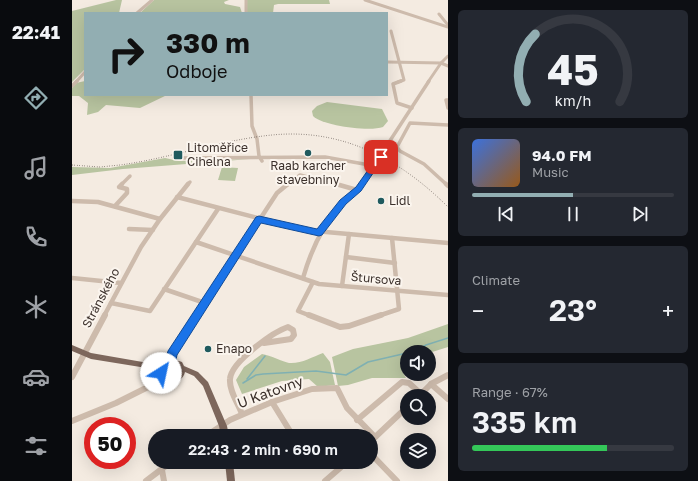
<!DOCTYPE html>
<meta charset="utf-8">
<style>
body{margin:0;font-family:"Golos Text",sans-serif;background:#242831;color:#f1f3f6;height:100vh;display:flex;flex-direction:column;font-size:15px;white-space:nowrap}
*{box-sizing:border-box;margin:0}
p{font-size:13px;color:#9ea1a6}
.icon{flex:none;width:22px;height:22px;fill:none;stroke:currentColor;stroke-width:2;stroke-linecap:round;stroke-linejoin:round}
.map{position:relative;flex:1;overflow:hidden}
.details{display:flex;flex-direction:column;gap:10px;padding:10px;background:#0d0f14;width:250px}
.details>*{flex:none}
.guide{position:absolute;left:12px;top:12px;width:304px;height:84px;border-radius:0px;box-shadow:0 4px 16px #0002;background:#92aeb2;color:#111;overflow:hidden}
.tools{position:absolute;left:328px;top:345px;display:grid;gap:8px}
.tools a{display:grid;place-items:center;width:36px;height:36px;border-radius:50%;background:#171b24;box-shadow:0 4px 16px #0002;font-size:20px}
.speed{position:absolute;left:12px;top:417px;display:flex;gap:8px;font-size:20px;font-weight:700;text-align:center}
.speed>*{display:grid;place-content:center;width:52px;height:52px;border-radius:50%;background:#171b24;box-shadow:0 4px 16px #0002;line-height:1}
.speed .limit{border:6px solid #d22;background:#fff;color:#111}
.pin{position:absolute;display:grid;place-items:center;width:34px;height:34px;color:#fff;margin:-17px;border-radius:8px;box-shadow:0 2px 6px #0006}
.me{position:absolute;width:44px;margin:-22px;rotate:35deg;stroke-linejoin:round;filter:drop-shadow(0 0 3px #0008)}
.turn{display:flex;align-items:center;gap:14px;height:84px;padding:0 16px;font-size:18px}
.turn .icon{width:52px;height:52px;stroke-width:2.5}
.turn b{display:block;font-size:28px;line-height:34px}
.big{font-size:30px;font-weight:600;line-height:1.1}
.details .widget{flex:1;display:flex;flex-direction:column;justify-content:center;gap:6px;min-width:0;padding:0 14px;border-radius:6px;background:#242831}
.details .dial{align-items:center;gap:0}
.dial svg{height:104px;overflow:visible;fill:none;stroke:#363941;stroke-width:7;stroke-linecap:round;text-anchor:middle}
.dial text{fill:#f1f3f6;stroke:none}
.song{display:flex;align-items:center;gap:12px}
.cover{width:48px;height:48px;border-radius:6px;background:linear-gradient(135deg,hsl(220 70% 55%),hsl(30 70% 35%))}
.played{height:4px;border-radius:2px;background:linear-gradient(90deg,#92aeb2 50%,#363941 50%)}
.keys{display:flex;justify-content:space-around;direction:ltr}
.heat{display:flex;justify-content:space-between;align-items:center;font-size:22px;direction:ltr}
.charge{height:6px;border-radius:3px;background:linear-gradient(90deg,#34c759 67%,#363941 0)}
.trip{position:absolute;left:76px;top:429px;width:230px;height:40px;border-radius:20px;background:#171b24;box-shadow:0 4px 16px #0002;font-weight:600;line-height:40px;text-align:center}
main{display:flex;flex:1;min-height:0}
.menu{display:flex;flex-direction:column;width:72px;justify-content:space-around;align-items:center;background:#090b0e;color:#9ea1a6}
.menu .icon{width:28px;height:28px}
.menu .current{color:#92aeb2}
.menu b{font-size:18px;color:#f1f3f6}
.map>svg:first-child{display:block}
.green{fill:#b8c4a0}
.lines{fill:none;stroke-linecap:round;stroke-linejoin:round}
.stream{stroke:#7fb0b2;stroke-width:1.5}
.minor-far3{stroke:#cdbbac;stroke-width:3}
.minor-far2{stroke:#cdbbac;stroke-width:3.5}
.minor-far1{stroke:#cdbbac;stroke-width:4.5}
.minor{stroke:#cdbbac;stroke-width:6}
.major{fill:#7d675c;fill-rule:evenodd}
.rail{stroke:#3b302b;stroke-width:1;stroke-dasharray:0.5 2;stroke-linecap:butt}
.route{fill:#1a73e8;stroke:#114b97}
.poi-dot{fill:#1f5a5e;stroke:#fbf5ee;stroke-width:1.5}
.labels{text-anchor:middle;stroke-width:4;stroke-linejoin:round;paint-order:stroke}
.poi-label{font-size:12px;fill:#3b302b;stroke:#fbf5ee;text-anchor:start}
.street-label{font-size:12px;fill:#3b302b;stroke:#fbf5ee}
.near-street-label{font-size:14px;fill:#3b302b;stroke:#fbf5ee}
</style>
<main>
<nav class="menu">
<b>22:41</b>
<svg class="icon current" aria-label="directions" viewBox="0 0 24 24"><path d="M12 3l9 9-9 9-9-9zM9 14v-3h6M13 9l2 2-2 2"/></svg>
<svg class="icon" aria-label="music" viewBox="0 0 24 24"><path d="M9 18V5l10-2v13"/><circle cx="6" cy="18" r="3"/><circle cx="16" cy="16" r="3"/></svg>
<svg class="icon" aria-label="phone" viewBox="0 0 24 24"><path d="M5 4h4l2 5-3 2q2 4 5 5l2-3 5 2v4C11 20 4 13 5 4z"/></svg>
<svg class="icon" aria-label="climate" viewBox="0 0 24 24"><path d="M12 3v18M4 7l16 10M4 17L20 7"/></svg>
<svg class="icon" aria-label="car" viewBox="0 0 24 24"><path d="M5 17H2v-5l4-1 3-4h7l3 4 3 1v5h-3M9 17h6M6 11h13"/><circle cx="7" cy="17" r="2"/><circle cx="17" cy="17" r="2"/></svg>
<svg class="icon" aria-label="filters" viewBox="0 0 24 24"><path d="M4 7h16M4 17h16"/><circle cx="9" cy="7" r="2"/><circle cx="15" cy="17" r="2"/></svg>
</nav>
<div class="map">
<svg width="376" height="481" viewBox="0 0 376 481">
<rect width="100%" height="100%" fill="#f4ebe1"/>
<g class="green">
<path d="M44,0H50L47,13H13V69L0,82V11Z"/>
<path d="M82,0H157L152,2L153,4L168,7L170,13H68Z"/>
<path d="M175,0H257L258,4H206L202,5L201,13H175Z"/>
<path d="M13,81V95H95L68,108L34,105L26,112L15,115L16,103L7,96H0V88L4,83Z"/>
<path d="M255,102L310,109L316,121L311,127C298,132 251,126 241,116L240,111L245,106Z"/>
<path d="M93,158L107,161L178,159L51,169L0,175V167L38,168Z"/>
<path d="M150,167L166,168L163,181L146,180Z"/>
<path d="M376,324V347L357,353L335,352V368L330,371L334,378H300L276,385L266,386L260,357L281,349L336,338Z"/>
<path d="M251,353L258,362L263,385L246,387L237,379L210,381L170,394L164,380L172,367L190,354C198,355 211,362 217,363C229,364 240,357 251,353Z"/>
</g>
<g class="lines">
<g class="stream">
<path d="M340,352L354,345L376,338"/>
<path d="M175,379L193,356"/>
<path d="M171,383L184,375L191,374L244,371L274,375L296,362L335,353"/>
</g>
<g class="minor-far3">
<path d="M174,0V13"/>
<path d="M293,0L376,27"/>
<path d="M65,13L80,0"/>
<path d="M367,14L376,25"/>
<path d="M319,31L332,80L326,82"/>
<path d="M315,62L369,63L376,66"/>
<path d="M4,82L13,72"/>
<path d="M356,82L369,63L376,56"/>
</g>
<g class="minor-far2">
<path d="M329,81L321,84L325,103L340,108"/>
<path d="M0,86L5,81"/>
<path d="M179,95L180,126L185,139L187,156L190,161"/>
<path d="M376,100H374L376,108"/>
<path d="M102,158L253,157L303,166"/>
<path d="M49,185L58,176"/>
<path d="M115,185L118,182"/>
<path d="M215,185L228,175L267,185"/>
<path d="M289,185L357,81"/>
<path d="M375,185L352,164L328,151L325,147L338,123L376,125"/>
</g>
<g class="minor-far1">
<path d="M264,184L285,190"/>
<path d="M374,184L376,186"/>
<path d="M105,197L232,230L376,243"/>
<path d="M0,201L26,202L88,219"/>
<path d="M43,206L55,193V189L47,187L50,184"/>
<path d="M57,229L81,230"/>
<path d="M124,242L247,284L376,295"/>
<path d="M274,257L323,263"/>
<path d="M0,278L49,283"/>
<path d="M231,278C239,250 250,226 269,204C276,197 284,193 289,184"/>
<path d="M270,286L277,234"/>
<path d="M92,289L133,303"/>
<path d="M39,303L78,311L146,209"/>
<path d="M32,316L69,247L88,219L116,184"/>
<path d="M125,316L205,193L216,184"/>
<path d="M239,316L226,311L241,282"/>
<path d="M306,316L327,309L320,238"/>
</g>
<g class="minor">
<path d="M237,315L268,327L277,326L309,315"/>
<path d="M99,362L100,354L125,315"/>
<path d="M0,377L33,315"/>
<path d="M359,384L376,399"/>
<path d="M347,396L359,384L376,375"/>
<path d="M200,402L221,436"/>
<path d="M170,414C166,403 157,391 158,379C159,362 201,332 216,327L221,330L222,335L219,339L192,343"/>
<path d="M285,420L330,382L337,383L349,394"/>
<path d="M0,421L44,403L92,379"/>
<path d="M134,436L158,420L200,402L240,389L265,388L275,408L303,437"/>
<path d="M299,441L335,407"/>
<path d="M299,454L325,481"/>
<path d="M90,470L92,481"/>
<path d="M74,481L99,462"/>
<path d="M253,481L275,462"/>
</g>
<g class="major">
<path d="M0,345L19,353L88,365L101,359L110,362L112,366L126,372L136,382L155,426L157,436H149L147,426L131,386L122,376L113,372C110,387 83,387 87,370L19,359L0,351ZM101,365L106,366L107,368L106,373L101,377H96L93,374L94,368Z"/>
<path d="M153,462H161L163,481H155Z"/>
</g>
<path class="rail" d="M0,165L28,167L48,165C99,158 149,140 200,135C270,128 328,159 376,207"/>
</g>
<path class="route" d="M309,155L312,157L289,191L274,204L250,235L247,236L189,223L105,355L103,365L96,370L93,377L89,378L85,377L83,373L87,363L94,359L96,351L184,217L187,216L245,229L268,200L284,187L306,156Z"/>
<g class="poi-dot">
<circle cx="236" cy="153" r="4"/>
<rect x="101" y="150" width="10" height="10" rx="2"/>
<circle cx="309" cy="201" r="4"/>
<circle cx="136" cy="349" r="4"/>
</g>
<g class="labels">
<g class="poi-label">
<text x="115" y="152">Litoměřice<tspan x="115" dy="14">Cihelna</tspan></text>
<text x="236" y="170" text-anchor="middle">Raab karcher<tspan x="236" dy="14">stavebniny</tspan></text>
<text x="317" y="205">Lidl</text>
<text x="144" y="353">Enapo</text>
</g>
<g class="street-label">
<text transform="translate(304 279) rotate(5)" y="4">Štursova</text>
<text transform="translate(29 298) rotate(-62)" y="4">Stránského</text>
</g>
<g class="near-street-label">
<text transform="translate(198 392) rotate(-20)" y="5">U Katovny</text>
</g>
</g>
</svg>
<div class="tools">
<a><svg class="icon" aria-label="sound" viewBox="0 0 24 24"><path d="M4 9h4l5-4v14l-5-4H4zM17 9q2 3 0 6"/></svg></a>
<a><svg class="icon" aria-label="search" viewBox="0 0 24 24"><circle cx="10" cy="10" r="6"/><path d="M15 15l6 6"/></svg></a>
<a><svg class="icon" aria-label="layers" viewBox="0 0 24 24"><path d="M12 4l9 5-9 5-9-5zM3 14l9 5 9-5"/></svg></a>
</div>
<div class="speed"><div class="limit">50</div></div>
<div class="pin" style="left:309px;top:157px;background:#d93025"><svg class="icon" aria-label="arrive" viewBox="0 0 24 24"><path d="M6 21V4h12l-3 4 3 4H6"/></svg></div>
<svg class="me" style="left:89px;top:373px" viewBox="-20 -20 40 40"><circle r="19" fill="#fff"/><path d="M0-13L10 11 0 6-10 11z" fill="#1a73e8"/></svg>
<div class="trip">22:43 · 2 min · 690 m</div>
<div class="guide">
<div class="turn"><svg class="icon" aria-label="right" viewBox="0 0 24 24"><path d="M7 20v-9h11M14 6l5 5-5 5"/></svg><div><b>330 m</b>Odboje</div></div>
</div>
</div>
<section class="details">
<div class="widget dial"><svg viewBox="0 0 100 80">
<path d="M14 69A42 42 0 1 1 86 69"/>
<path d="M14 69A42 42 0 0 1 21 17" stroke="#92aeb2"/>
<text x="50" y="56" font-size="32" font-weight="700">45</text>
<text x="50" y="72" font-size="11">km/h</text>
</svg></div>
<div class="widget">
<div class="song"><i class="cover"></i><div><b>94.0 FM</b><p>Music</p></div></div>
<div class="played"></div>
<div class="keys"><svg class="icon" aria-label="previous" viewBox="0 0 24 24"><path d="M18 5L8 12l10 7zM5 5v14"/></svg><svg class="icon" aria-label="pause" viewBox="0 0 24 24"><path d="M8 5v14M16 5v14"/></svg><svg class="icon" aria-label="next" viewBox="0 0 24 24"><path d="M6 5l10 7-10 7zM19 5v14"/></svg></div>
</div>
<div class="widget"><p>Climate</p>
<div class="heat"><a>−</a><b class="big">23°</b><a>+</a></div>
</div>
<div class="widget"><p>Range · 67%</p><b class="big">335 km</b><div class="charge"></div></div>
</section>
</main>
